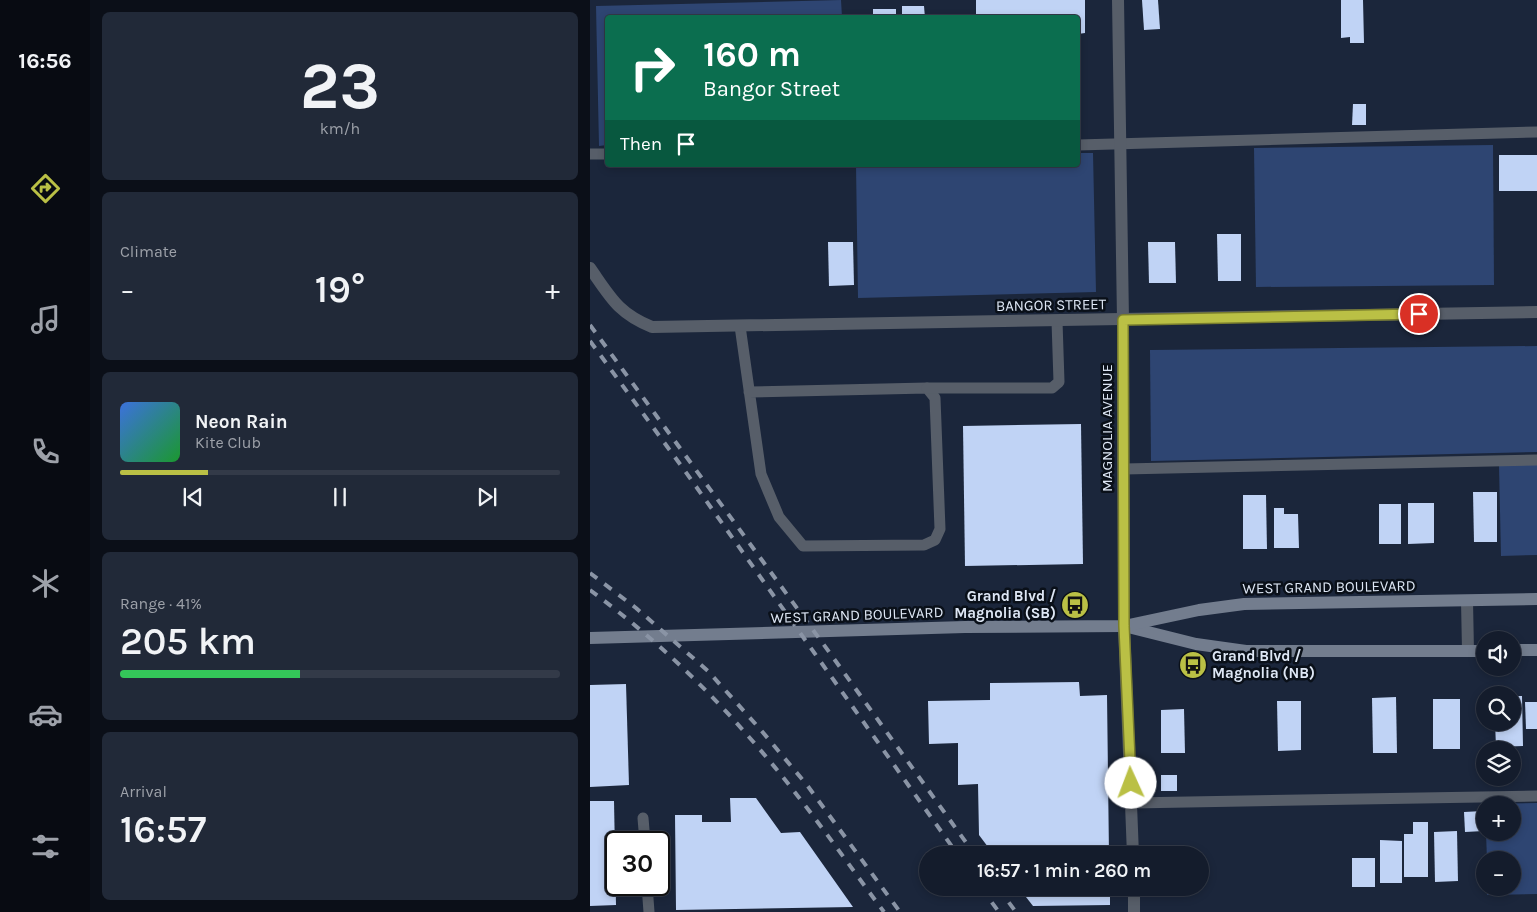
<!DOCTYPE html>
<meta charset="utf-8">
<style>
body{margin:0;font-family:Karla,sans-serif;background:#212938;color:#f1f3f6;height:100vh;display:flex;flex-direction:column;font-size:19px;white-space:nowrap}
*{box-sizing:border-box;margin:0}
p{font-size:16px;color:#9da1a9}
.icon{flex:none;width:28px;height:28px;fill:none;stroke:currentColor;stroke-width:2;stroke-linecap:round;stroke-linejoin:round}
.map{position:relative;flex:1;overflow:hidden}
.drawer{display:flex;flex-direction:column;gap:12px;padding:12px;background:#0b0f18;width:500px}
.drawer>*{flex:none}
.hud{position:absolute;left:15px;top:15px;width:475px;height:152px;border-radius:5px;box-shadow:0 2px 8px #0003,0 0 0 1px #333a48;background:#0b6e4f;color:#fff;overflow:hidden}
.fabs{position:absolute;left:886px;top:631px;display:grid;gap:10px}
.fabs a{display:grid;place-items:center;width:45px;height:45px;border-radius:50%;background:#141c2c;box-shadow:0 2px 8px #0003,0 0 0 1px #333a48;font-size:25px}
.speed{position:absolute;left:15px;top:831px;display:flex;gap:10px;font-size:25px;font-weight:700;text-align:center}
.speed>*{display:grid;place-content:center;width:65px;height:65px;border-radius:50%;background:#141c2c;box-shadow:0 2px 8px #0003,0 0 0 1px #333a48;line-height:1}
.speed .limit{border:2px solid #111;border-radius:8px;background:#fff;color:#111}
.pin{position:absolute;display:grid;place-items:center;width:42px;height:42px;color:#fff;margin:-21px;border:2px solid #fff;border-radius:50%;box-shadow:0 1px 5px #0007}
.me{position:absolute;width:55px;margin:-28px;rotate:358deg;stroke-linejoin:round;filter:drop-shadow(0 0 4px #0008)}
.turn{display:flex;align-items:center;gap:18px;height:105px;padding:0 15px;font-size:22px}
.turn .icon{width:65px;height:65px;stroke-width:2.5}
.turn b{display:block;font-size:35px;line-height:42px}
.then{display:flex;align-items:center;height:48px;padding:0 15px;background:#0003;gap:10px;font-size:19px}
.big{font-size:38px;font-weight:600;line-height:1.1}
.drawer .tile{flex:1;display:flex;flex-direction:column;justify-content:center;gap:8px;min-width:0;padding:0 18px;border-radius:8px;background:#212938}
.drawer .dial{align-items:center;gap:0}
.dial b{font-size:65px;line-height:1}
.song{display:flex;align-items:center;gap:15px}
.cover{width:60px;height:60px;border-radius:8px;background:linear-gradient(135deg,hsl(220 70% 55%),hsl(130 70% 35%))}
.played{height:5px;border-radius:2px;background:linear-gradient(90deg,#bac045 20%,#333a48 20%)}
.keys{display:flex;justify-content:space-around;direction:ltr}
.heat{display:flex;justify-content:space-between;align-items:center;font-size:28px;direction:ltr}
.charge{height:8px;border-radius:4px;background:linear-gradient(90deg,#34c759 41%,#333a48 0)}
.trip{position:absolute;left:329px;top:846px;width:290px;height:50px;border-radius:25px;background:#141c2c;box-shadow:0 2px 8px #0003,0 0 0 1px #333a48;font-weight:600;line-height:50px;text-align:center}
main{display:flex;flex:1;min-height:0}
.tab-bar{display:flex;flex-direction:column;width:90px;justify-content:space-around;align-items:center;background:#080b12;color:#9da1a9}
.tab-bar .icon{width:35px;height:35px}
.tab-bar .on{color:#bac045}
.tab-bar b{font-size:22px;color:#f1f3f6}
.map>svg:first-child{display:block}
.green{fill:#2e4572}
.building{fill:#c0d3f5}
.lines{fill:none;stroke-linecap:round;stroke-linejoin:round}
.lane{stroke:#575e69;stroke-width:11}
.street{stroke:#575e69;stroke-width:12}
.secondary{stroke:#737d8e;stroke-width:12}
.rail{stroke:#8a94a5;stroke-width:4;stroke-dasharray:9 9;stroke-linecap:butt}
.route-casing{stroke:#797d2d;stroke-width:12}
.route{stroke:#bac045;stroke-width:9}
.labels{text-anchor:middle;stroke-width:5;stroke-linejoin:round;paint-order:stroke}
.street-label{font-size:15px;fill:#dee7f5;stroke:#0a1019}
.poi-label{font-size:15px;font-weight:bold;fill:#dee7f5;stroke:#0a1019;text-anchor:end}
</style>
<main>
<nav class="tab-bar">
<b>16:56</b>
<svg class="icon on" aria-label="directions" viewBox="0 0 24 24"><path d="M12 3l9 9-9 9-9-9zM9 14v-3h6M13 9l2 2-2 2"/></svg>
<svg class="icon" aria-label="music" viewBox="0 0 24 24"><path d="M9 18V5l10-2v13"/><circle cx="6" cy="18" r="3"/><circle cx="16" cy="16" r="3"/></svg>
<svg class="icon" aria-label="phone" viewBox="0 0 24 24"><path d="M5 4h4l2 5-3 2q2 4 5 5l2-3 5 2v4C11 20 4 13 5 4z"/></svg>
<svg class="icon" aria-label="climate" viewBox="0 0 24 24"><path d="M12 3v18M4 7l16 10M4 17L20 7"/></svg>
<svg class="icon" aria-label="car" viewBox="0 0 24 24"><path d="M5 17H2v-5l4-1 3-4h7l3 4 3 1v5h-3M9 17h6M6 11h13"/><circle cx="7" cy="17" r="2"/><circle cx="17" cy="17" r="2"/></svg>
<svg class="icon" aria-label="filters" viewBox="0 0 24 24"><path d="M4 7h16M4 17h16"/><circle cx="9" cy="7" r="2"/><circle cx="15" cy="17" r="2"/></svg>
</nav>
<section class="drawer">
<div class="tile dial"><b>23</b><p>km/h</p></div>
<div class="tile"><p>Climate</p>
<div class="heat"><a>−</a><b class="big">19°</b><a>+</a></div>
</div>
<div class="tile">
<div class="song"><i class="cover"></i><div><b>Neon Rain</b><p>Kite Club</p></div></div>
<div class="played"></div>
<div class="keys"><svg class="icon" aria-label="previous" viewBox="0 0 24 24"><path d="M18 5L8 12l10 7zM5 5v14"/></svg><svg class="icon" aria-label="pause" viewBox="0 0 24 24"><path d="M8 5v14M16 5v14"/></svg><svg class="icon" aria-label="next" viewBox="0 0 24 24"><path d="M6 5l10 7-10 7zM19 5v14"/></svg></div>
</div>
<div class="tile"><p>Range · 41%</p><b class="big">205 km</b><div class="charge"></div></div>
<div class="tile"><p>Arrival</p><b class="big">16:57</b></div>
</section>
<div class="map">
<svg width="947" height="912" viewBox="0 0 947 912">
<rect width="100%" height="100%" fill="#1b263b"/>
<g class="green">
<path d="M251,0L252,17L18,18L17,145L9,146L6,6Z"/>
<path d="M903,145L904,285L666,287L664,148Z"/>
<path d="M488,153H503L506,292L268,298L266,165H488Z"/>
<path d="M947,346V452L561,461L560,350Z"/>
<path d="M909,465H947V555L911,556Z"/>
<path d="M947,803V894L897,895V888H922V860H897L896,833L922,832V805H896V804Z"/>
</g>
<g class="building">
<path d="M386,0H495V33L488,34V18H386Z"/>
<path d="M552,0H568L570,29L554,30Z"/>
<path d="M751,0H773L774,43H760V37L751,38Z"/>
<path d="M312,6H334L335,18H312Z"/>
<rect x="283" y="9" width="23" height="9"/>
<rect x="255" y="14" width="23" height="4"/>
<path d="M763,104H776V125H762Z"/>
<rect x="909" y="155" width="38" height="36"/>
<path d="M627,234H651V281H628Z"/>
<path d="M238,242H263L264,285L239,286Z"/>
<path d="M558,242H585L586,283H559Z"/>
<path d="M491,424L493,564L375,566L373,426Z"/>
<path d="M883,492H907V542H884Z"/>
<path d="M653,495H676L677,549H653Z"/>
<path d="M818,503H844V543L818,544Z"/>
<rect x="789" y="504" width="22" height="40"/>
<path d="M684,508H694V514H708L709,548H684Z"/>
<path d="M489,682L490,696L517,695L519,855H404L389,835L388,784L368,785V743L339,744L338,701L400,700V683Z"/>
<path d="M36,684L39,785L0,787V685Z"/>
<path d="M922,696H932L933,746L906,747L905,722H922Z"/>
<path d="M806,697L807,753H783L782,698Z"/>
<rect x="843" y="699" width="27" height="50"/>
<path d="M687,701H711V750L688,751Z"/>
<path d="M935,702H947V729H936Z"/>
<path d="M594,709L595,753H571V710Z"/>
<rect x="571" y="775" width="16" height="16"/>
<path d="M140,798H166L191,833L210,832L263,907L86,910L85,815H112V822H141Z"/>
<path d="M0,801H24L26,905L0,906Z"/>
<path d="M893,811L894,831L875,832L874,812Z"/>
<path d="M823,822H838V877H814V834H823Z"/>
<path d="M867,831L868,881L845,882L844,832Z"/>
<path d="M790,840L812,841V883H790Z"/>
<rect x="762" y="858" width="23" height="29"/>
<path d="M429,888H520V905L443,906Z"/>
</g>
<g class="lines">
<g class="lane">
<path d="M488,145L947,132"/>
<path d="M0,154H18"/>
<path d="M150,326L171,474L189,517L213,546L334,545L345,540L350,529L345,398L337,388L159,392"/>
<path d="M337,388H462L469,382L467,321"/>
<path d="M534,469L947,460"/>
<path d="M542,803L947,796"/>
<path d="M53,818L55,842"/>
<path d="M57,885L59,912"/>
</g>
<g class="street">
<path d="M528,0L533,320L534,626L543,855"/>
<path d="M0,268C21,298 28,313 62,327L947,312"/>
<path d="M877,601L878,651"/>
<path d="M544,888V912"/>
</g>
<g class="secondary">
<path d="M538,627L606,644L656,651H895"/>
<path d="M0,638L375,627L534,626L609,610L654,604L947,599"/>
<path d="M922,650H947"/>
</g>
<g class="rail">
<path d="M0,325L242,656L385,855"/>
<path d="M0,341L95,471L368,855"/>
<path d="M0,573L46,608L118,671L170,729L217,785L310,912"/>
<path d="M0,590C58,633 112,683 159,737C208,792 250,853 294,912"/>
<path d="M391,888L409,912"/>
<path d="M408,888L426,912"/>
</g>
</g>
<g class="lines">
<g class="route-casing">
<path id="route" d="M541,783L534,626L533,320L829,314"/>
</g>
<use href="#route" class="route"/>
</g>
<defs>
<g id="bus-disc" transform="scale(1.4375)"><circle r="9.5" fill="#bac045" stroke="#0a1019"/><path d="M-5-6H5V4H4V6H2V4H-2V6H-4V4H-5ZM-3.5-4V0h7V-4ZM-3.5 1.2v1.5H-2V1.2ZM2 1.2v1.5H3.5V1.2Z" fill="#111"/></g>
</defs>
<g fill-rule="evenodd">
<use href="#bus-disc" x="485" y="605"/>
<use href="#bus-disc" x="603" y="665"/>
</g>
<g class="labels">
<g class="street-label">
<text transform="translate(461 305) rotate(-1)" y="5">BANGOR STREET</text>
<text transform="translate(517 428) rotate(-90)" y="5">MAGNOLIA AVENUE</text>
<text transform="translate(739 587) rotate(-1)" y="5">WEST GRAND BOULEVARD</text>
<text transform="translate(267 615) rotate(-2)" y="5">WEST GRAND BOULEVARD</text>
</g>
<g class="poi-label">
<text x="466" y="601">Grand Blvd /<tspan x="466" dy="17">Magnolia (SB)</tspan></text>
<text x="622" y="661" text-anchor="start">Grand Blvd /<tspan x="622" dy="17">Magnolia (NB)</tspan></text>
</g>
</g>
</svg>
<div class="fabs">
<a><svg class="icon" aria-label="sound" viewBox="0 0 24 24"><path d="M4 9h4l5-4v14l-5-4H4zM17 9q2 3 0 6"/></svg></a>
<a><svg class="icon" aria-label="search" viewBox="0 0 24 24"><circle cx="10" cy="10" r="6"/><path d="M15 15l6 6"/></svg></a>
<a><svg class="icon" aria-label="layers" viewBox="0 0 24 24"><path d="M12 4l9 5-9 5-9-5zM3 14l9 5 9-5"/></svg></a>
<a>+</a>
<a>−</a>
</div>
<div class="speed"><div class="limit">30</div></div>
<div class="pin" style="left:829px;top:314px;background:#d93025"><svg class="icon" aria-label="arrive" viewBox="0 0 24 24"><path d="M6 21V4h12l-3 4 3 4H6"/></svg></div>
<svg class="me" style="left:541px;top:783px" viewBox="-20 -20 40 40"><circle r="19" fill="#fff"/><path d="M0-13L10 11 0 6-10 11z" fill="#bac045"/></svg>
<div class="trip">16:57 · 1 min · 260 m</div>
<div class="hud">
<div class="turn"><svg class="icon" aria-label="right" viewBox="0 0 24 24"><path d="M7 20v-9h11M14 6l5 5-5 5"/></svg><div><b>160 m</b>Bangor Street</div></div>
<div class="then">Then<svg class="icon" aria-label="arrive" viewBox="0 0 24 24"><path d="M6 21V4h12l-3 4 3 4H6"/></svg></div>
</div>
</div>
</main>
